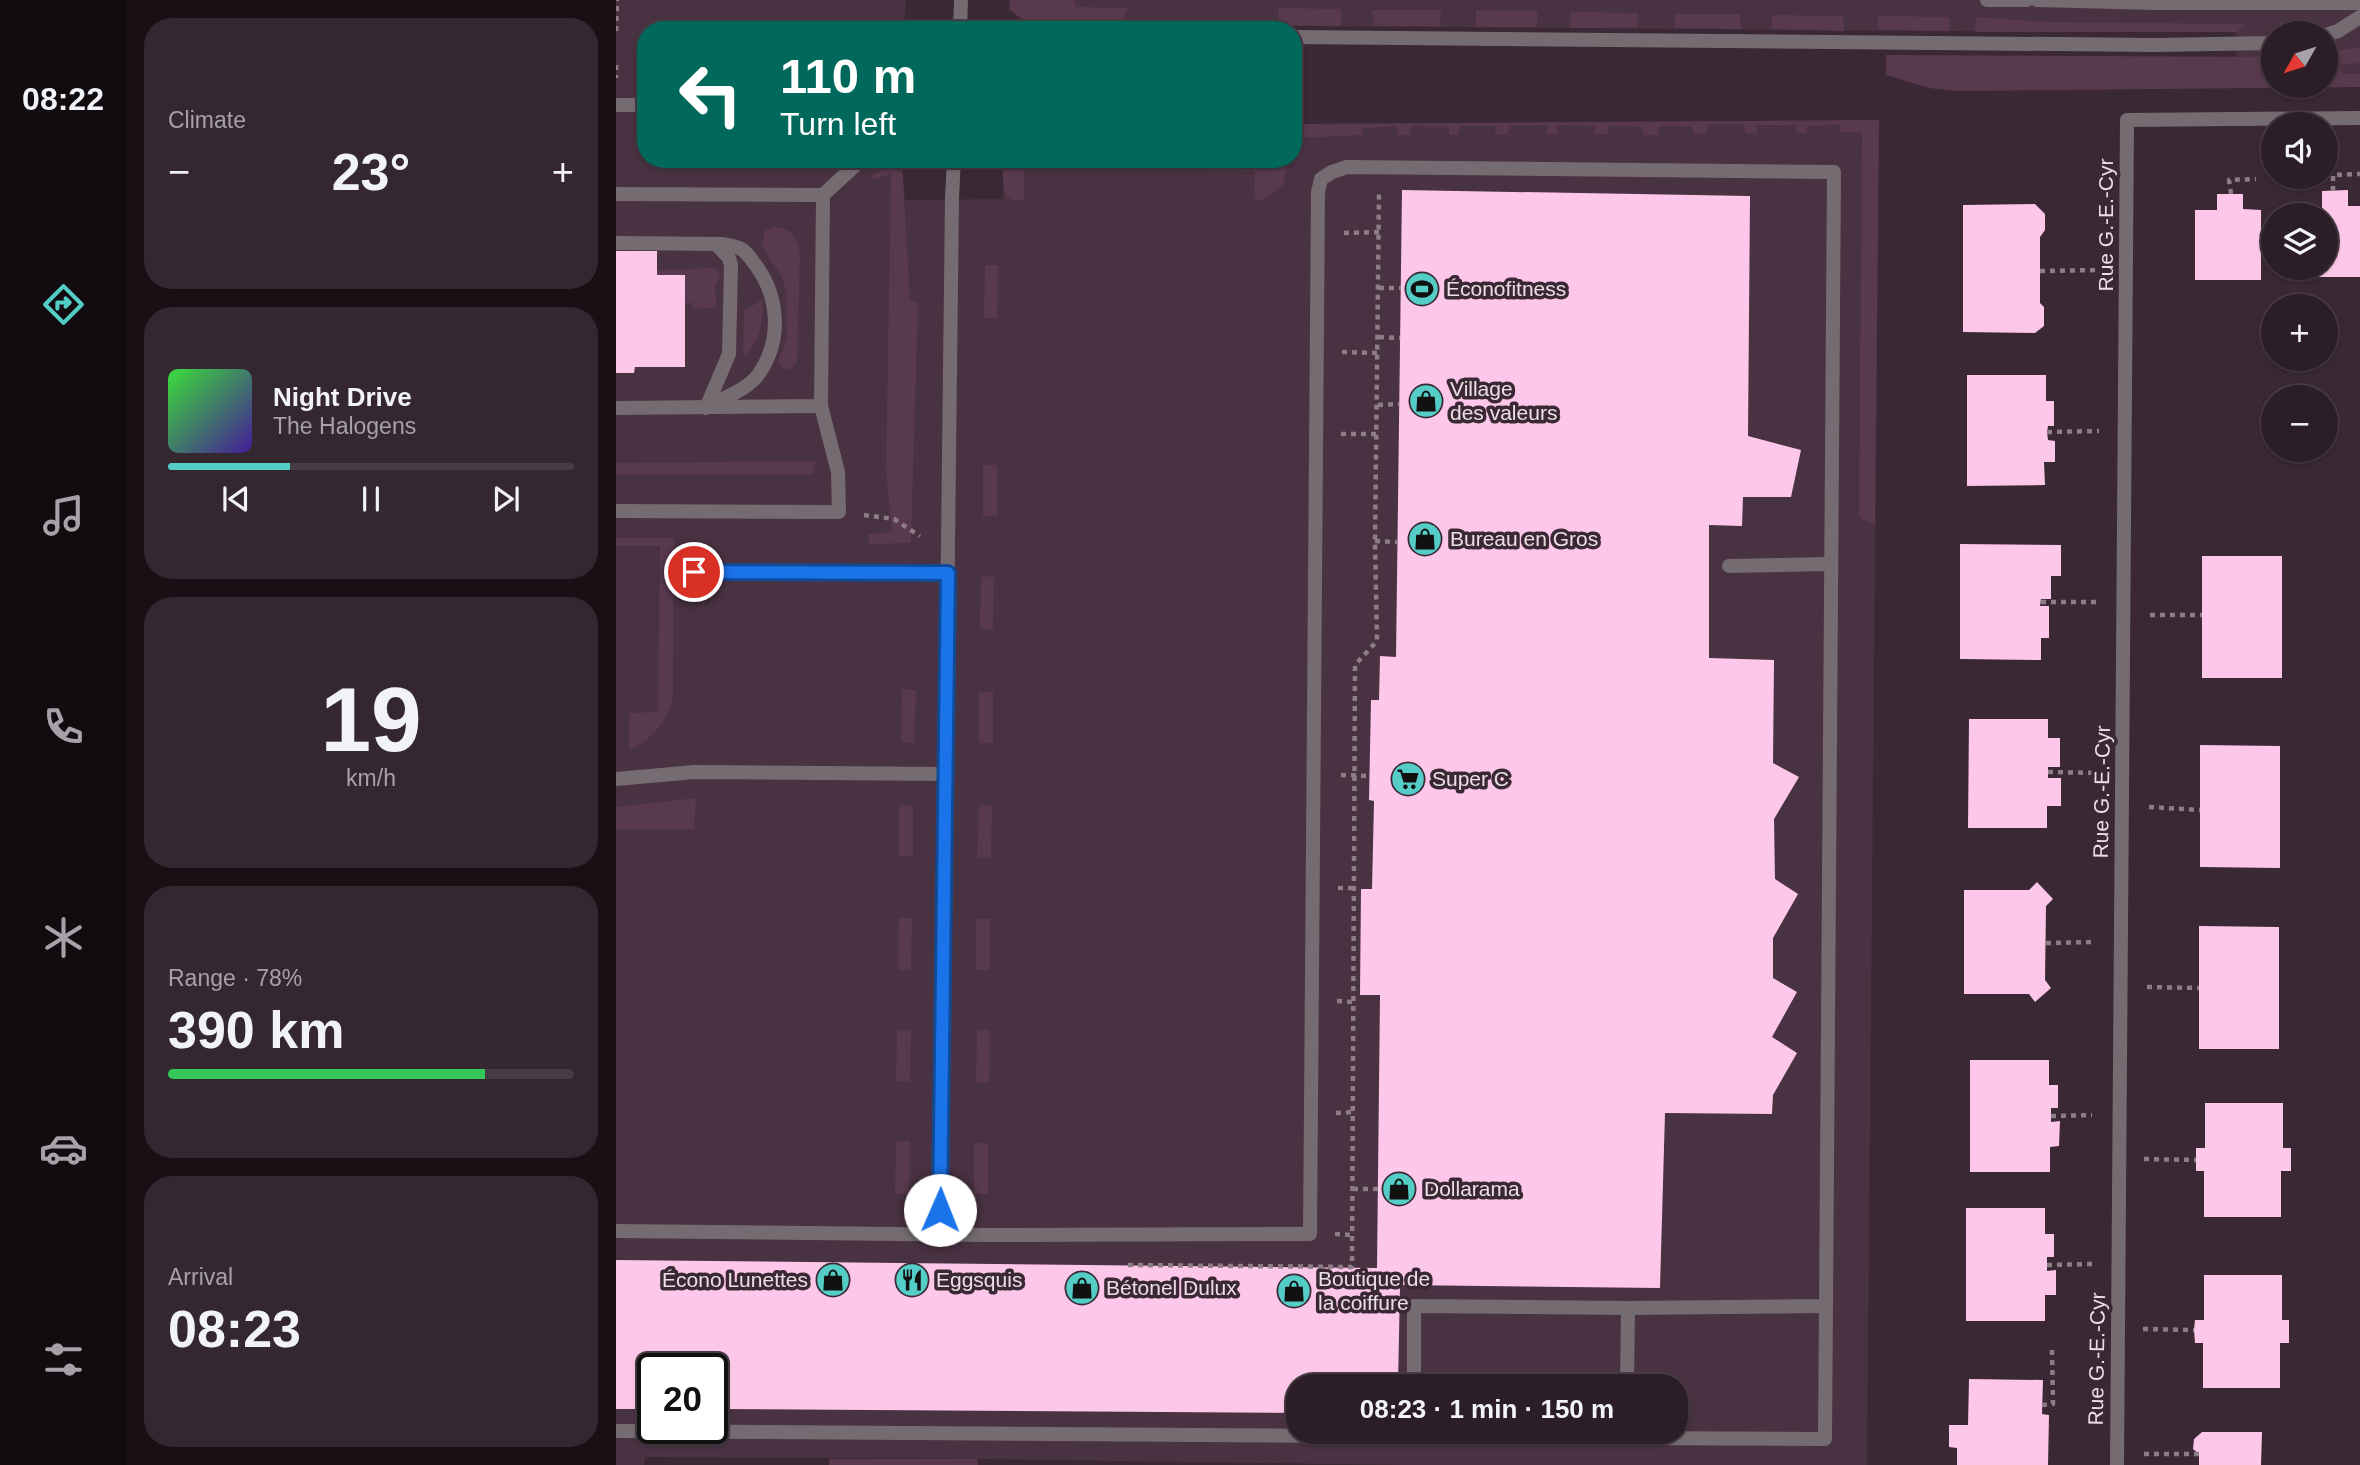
<!DOCTYPE html>
<meta charset="utf-8">
<style>
body{margin:0;font-family:Arial,sans-serif;background:#34272f;color:#f1f3f6;height:100vh;display:flex;flex-direction:column;font-size:26px;white-space:nowrap}
*{box-sizing:border-box;margin:0}
p{font-size:23px;color:#a6a2a7}
.icon{flex:none;width:38px;height:38px;fill:none;stroke:currentColor;stroke-width:2;stroke-linecap:round;stroke-linejoin:round}
.map{position:relative;flex:1;overflow:hidden}
.side{display:flex;flex-direction:column;gap:18px;padding:18px;background:#181015;width:490px}
.side>*{flex:none}
.top-card{position:absolute;left:21px;top:21px;width:665px;height:147px;border-radius:28px;box-shadow:0 2px 5px #0004,0 0 0 2px #483c44;background:#00695c;color:#fff;overflow:hidden}
.needle{width:46px;rotate:231deg}
.controls{position:absolute;left:1645px;top:21px;display:grid;gap:14px}
.controls a{display:grid;place-items:center;width:77px;height:77px;border-radius:50%;background:#2c1e27;box-shadow:0 2px 5px #0004,0 0 0 2px #483c44;font-size:35px}
.speed{position:absolute;left:21px;top:1353px;display:flex;gap:14px;font-size:35px;font-weight:700;text-align:center}
.speed>*{display:grid;place-content:center;width:91px;height:91px;border-radius:50%;background:#2c1e27;box-shadow:0 2px 5px #0004,0 0 0 2px #483c44;line-height:1}
.speed .limit{border:4px solid #111;border-radius:10px;background:#fff;color:#111}
.pin{position:absolute;display:grid;place-items:center;width:60px;height:60px;color:#fff;margin:-30px;border:4px solid #fff;border-radius:50%;box-shadow:0 2px 7px #0007}
.me{position:absolute;width:77px;margin:-38px;rotate:1deg;stroke-linejoin:round;filter:drop-shadow(0 0 5px #0008)}
.turn{display:flex;align-items:center;gap:24px;height:147px;padding:0 28px;font-size:32px}
.turn .icon{width:91px;height:91px;stroke-width:2.5}
.turn b{display:block;font-size:49px;line-height:60px}
.big{font-size:52px;font-weight:700;line-height:1.1}
.side .card{flex:1;display:flex;flex-direction:column;justify-content:center;gap:10px;min-width:0;padding:0 24px;border-radius:28px;background:#34272f}
.side .dial{align-items:center;gap:0}
.dial b{font-size:91px;line-height:1}
.song{display:flex;align-items:center;gap:21px}
.cover{width:84px;height:84px;border-radius:10px;background:linear-gradient(135deg,hsl(120 70% 55%),hsl(260 70% 35%))}
.played{height:7px;border-radius:4px;background:linear-gradient(90deg,#54cdc6 30%,#483c44 30%)}
.keys{display:flex;justify-content:space-around;direction:ltr}
.heat{display:flex;justify-content:space-between;align-items:center;font-size:38px;direction:ltr}
.charge{height:10px;border-radius:5px;background:linear-gradient(90deg,#34c759 78%,#483c44 0)}
.trip{position:absolute;left:670px;top:1374px;width:402px;height:70px;border-radius:28px;background:#2c1e27;box-shadow:0 2px 5px #0004,0 0 0 2px #483c44;font-weight:700;line-height:70px;text-align:center}
main{display:flex;flex:1;min-height:0}
.tabs{display:flex;flex-direction:column;width:126px;justify-content:space-around;align-items:center;background:#120c10;color:#a6a2a7}
.tabs .icon{width:49px;height:49px}
.tabs .selected{color:#54cdc6}
.tabs b{font-size:32px;color:#f1f3f6}
.map>svg:first-child{display:block}
.built{fill:#493242;fill-rule:evenodd}
.green{fill:#59394e}
.building{fill:#fdc7ea}
.lines{fill:none;stroke-linecap:round;stroke-linejoin:round}
.path{stroke:#8c7d87;stroke-width:4.5;stroke-dasharray:5 5;stroke-linecap:butt}
.service{stroke:#756c72;stroke-width:14}
.minor{stroke:#756c72;stroke-width:14}
.route-casing{stroke:#114b97;stroke-width:18}
.route{stroke:#1a73e8;stroke-width:12}
.labels{text-anchor:middle;stroke-width:7;stroke-linejoin:round;paint-order:stroke}
.street-label{font-size:21px;fill:#ebdfe6;stroke:#3a2834}
.poi-label{font-size:21px;fill:#ebdfe6;stroke:#3a2834;text-anchor:start}
</style>
<main>
<nav class="tabs">
<b>08:22</b>
<svg class="icon selected" aria-label="directions" viewBox="0 0 24 24"><path d="M12 3l9 9-9 9-9-9zM9 14v-3h6M13 9l2 2-2 2"/></svg>
<svg class="icon" aria-label="music" viewBox="0 0 24 24"><path d="M9 18V5l10-2v13"/><circle cx="6" cy="18" r="3"/><circle cx="16" cy="16" r="3"/></svg>
<svg class="icon" aria-label="phone" viewBox="0 0 24 24"><path d="M5 4h4l2 5-3 2q2 4 5 5l2-3 5 2v4C11 20 4 13 5 4z"/></svg>
<svg class="icon" aria-label="climate" viewBox="0 0 24 24"><path d="M12 3v18M4 7l16 10M4 17L20 7"/></svg>
<svg class="icon" aria-label="car" viewBox="0 0 24 24"><path d="M5 17H2v-5l4-1 3-4h7l3 4 3 1v5h-3M9 17h6M6 11h13"/><circle cx="7" cy="17" r="2"/><circle cx="17" cy="17" r="2"/></svg>
<svg class="icon" aria-label="filters" viewBox="0 0 24 24"><path d="M4 7h16M4 17h16"/><circle cx="9" cy="7" r="2"/><circle cx="15" cy="17" r="2"/></svg>
</nav>
<section class="side">
<div class="card"><p>Climate</p>
<div class="heat"><a>−</a><b class="big">23°</b><a>+</a></div>
</div>
<div class="card">
<div class="song"><i class="cover"></i><div><b>Night Drive</b><p>The Halogens</p></div></div>
<div class="played"></div>
<div class="keys"><svg class="icon" aria-label="previous" viewBox="0 0 24 24"><path d="M18 5L8 12l10 7zM5 5v14"/></svg><svg class="icon" aria-label="pause" viewBox="0 0 24 24"><path d="M8 5v14M16 5v14"/></svg><svg class="icon" aria-label="next" viewBox="0 0 24 24"><path d="M6 5l10 7-10 7zM19 5v14"/></svg></div>
</div>
<div class="card dial"><b>19</b><p>km/h</p></div>
<div class="card"><p>Range · 78%</p><b class="big">390 km</b><div class="charge"></div></div>
<div class="card"><p>Arrival</p><b class="big">08:23</b></div>
</section>
<div class="map">
<svg width="1744" height="1465" viewBox="0 0 1744 1465">
<rect width="100%" height="100%" fill="#3a2834"/>
<g class="built">
<path d="M0,0H290L288,30H30V159H286L289,200L387,199V159H677V124L1263,120L1251,1465H788L361,1459L29,1457L28,1465H0ZM37,1368H96V1428H37ZM682,1386H1060V1432H682Z"/>
<path d="M394,0H1744V87H1621L1620,32H1455L443,24L408,21L393,9ZM1657,33H1710V86H1657Z"/>
</g>
<g class="green">
<path d="M394,0H459L460,7L512,8L505,24H443L408,21L393,9Z"/>
<path d="M662,8L725,9V26L663,25Z"/>
<path d="M756,10H825L824,26H758Z"/>
<path d="M860,10L922,11L921,27H860Z"/>
<path d="M955,12L1022,13L1021,28H954Z"/>
<path d="M1059,14H1124L1125,29L1059,28Z"/>
<path d="M1156,15L1227,16L1228,31L1156,29Z"/>
<path d="M1262,16L1333,17V31L1262,30Z"/>
<path d="M1360,17L1434,22L1630,24L1621,32H1359Z"/>
<path d="M1744,47V63L1724,65L1726,74H1744V87L1339,91L1313,88L1270,75V55L1657,57V86H1710V52Z"/>
<path d="M1263,120L1259,524L1246,519L1243,514L1246,133L1225,132L1224,125L1191,126L1190,133H1180L1181,125H1141V133H1129L1128,124L1091,125V133L1077,135L1076,126H1043V135H1027V127L992,126V134L978,135L979,126L941,125V134L931,135L932,125L894,126L892,134L879,135L880,126H844L843,135H833V127L794,126V135H781V126L747,128V135L686,138L677,140V124Z"/>
<path d="M387,159H671L668,184L651,198L643,201L638,198L639,171L408,169V199C383,209 387,174 387,159Z"/>
<path d="M286,161L294,301L302,302L295,543L253,544L252,534L276,532L270,469L275,174L254,180L258,174Z"/>
<path d="M157,227C175,228 182,237 184,254L181,362L176,368L170,370L161,363L171,338L170,290L166,277L146,247L149,231Z"/>
<path d="M369,265H382L381,318H368Z"/>
<path d="M100,268L104,276L99,286L101,308L76,309L77,303H69L41,275V270Z"/>
<path d="M146,300C148,326 145,336 129,357L127,354L128,311Z"/>
<path d="M199,461L197,475H0V463Z"/>
<rect x="367" y="465" width="14" height="51"/>
<path d="M0,538H58L57,697C50,724 37,738 13,751V713L42,712L44,546H0Z"/>
<path d="M365,576L378,577L377,630L364,629Z"/>
<path d="M286,689L300,690L298,743L285,742Z"/>
<rect x="363" y="692" width="14" height="51"/>
<path d="M80,798L78,829H0V807Z"/>
<rect x="283" y="805" width="14" height="51"/>
<path d="M363,805H376L375,858H361Z"/>
<path d="M283,918H296L295,970H282Z"/>
<rect x="360" y="919" width="14" height="51"/>
<path d="M281,1030H295L294,1082L280,1081Z"/>
<path d="M361,1030H374L373,1083L360,1082Z"/>
<path d="M280,1141H294L293,1194H279Z"/>
<rect x="358" y="1143" width="14" height="51"/>
<path d="M213,1459H361L362,1465H213Z"/>
</g>
<g class="building">
<path d="M786,190L1134,196L1132,436L1185,450L1175,497H1127L1126,526L1093,525V658L1158,660L1157,763L1183,777L1158,819L1159,879L1182,894L1157,938V978L1181,992L1156,1037L1181,1053L1157,1095L1156,1114L1049,1113L1044,1288L784,1285L782,1386H682V1413L96,1409V1368H37V1409H0V1260L761,1268L764,995H744L745,889H756L758,801L753,800L755,700H763L764,656L780,657Z"/>
<path d="M1732,190V206H1744V277H1685V268H1710V215H1684V208H1706V191Z"/>
<path d="M1601,194H1627V209L1645,210V280H1579V210H1601Z"/>
<path d="M1419,204L1429,214V230L1424,237V303L1428,307V326L1419,333L1347,332V205Z"/>
<path d="M0,251H41V275H69V367H19L18,373H0Z"/>
<path d="M1351,375H1430V401H1438V426H1432L1431,432L1432,440L1439,441V462H1428L1429,485L1351,486Z"/>
<path d="M1344,544L1445,545V576H1435V599H1425L1424,606H1433V638H1425V660L1344,659Z"/>
<rect x="1586" y="556" width="80" height="122"/>
<path d="M1353,719H1432V738H1444V767H1432V778H1445V806H1431V828H1352Z"/>
<path d="M1584,745L1664,746V868L1584,867Z"/>
<path d="M1421,882L1437,899L1430,906L1429,980L1435,988L1419,1002L1413,994H1348V890H1413Z"/>
<path d="M1583,926L1663,927V1049H1583Z"/>
<path d="M1354,1060H1433V1085H1442V1108H1435V1122L1444,1121L1443,1146L1434,1147V1172H1354Z"/>
<path d="M1589,1103H1667V1148H1675V1171H1665V1217H1588V1171H1580V1148H1589Z"/>
<path d="M1350,1208H1429V1234H1438V1257H1431V1271L1440,1270V1295H1429V1321H1350Z"/>
<path d="M1588,1275H1666V1320H1673V1343H1664V1388H1587V1343H1579L1578,1330L1579,1320H1588Z"/>
<path d="M1353,1379L1427,1380L1426,1414L1433,1415L1432,1465H1341V1448L1333,1447V1425H1352Z"/>
<path d="M1586,1432H1646L1645,1465H1583V1454L1577,1449L1578,1439Z"/>
</g>
<g class="lines">
<g class="path">
<path d="M0,31L1,0"/>
<path d="M0,65V78"/>
<path d="M1717,191V175L1744,174"/>
<path d="M1615,194L1613,180L1640,179"/>
<path d="M728,233L763,232"/>
<path d="M1424,271L1483,270"/>
<path d="M763,288H785"/>
<path d="M763,337L784,338"/>
<path d="M726,352L763,353"/>
<path d="M762,405L783,404"/>
<path d="M1431,432L1483,431"/>
<path d="M725,434H762"/>
<path d="M248,515L278,519L304,536"/>
<path d="M759,541L781,542"/>
<path d="M1425,602H1480"/>
<path d="M1534,615H1586"/>
<path d="M1432,772L1481,773"/>
<path d="M725,775L753,776"/>
<path d="M1533,807L1584,810"/>
<path d="M722,888H738"/>
<path d="M1430,943L1478,942"/>
<path d="M1531,987L1583,988"/>
<path d="M721,1001L737,1002"/>
<path d="M720,1113L737,1112"/>
<path d="M1435,1116L1476,1115"/>
<path d="M1528,1159L1580,1160"/>
<path d="M737,1189H762"/>
<path d="M719,1234L736,1235"/>
<path d="M512,1265L736,1267L739,665L761,641L759,541L763,192"/>
<path d="M1431,1265L1476,1264"/>
<path d="M1527,1329L1578,1330"/>
<path d="M1426,1405L1437,1404L1436,1350"/>
<path d="M1528,1454H1583"/>
</g>
<g class="service">
<path d="M1371,0H1411"/>
<path d="M1421,0L1540,3V0"/>
<path d="M1540,3H1744"/>
<path d="M1710,35L1722,31L1744,17"/>
<path d="M677,37L1539,45L1657,43"/>
<path d="M0,105H30"/>
<path d="M0,194L207,195L205,406L0,408"/>
<path d="M207,195L246,159"/>
<path d="M0,243L107,244C112,245 118,246 123,248C130,251 134,257 138,263C163,295 167,340 142,375C132,389 107,398 91,407"/>
<path d="M90,408L113,354L115,265L113,258L100,244"/>
<path d="M0,511L223,512L222,472L205,406"/>
<path d="M1113,566L1215,564"/>
<path d="M78,572L332,573"/>
<path d="M0,779L78,772L330,774"/>
<path d="M0,1231L373,1235L694,1234L702,192L705,179L716,172L731,167L1218,172L1210,1306L1012,1308L798,1306V1386"/>
<path d="M324,1234L336,198"/>
<path d="M1011,1386L1012,1308"/>
<path d="M0,1431L1010,1438V1432"/>
<path d="M1010,1438L1209,1439L1210,1306"/>
</g>
<g class="minor">
<path d="M344,30L345,0"/>
<path d="M336,198L338,159"/>
<path d="M1501,1465L1511,120L1744,118"/>
</g>
</g>
<g class="lines">
<g class="route-casing">
<path id="route" d="M78,572L332,573L324,1210"/>
</g>
<use href="#route" class="route"/>
</g>
<defs>
<g id="stadium-disc" transform="scale(1.75)"><circle r="9.5" fill="#54cdc6" stroke="#3a2834"/><path d="M0-5a6.5 5 0 1 0 0 10a6.5 5 0 1 0 0-10ZM-3.5-1.8h7v3.6h-7Z" fill="#111"/></g>
<g id="shop-disc" transform="scale(1.75)"><circle r="9.5" fill="#54cdc6" stroke="#3a2834"/><path d="M-5-2.5h2.3a2.7 3.5 0 0 1 5.4 0H5L5.5 6h-11ZM-1.5-2.5h3a1.5 2.3 0 0 0-3 0Z" fill="#111"/></g>
<g id="supermarket-disc" transform="scale(1.75)"><circle r="9.5" fill="#54cdc6" stroke="#3a2834"/><path d="M-6-5.5h2.5l.6 2H6L4.5 2H-2.5L-4.4-4H-6ZM-1.5 3.2a1.3 1.3 0 1 0 .1 0ZM3 3.2a1.3 1.3 0 1 0 .1 0Z" fill="#111"/></g>
<g id="restaurant-disc" transform="scale(1.75)"><circle r="9.5" fill="#54cdc6" stroke="#3a2834"/><path d="M-5-6h1v4h1v-4h1v4h1v-4h1v5L-1.5 .5V6h-2V.5L-5-1ZM5-6V6H3V1.5H1.5Q1.5-4 5-6Z" fill="#111"/></g>
</defs>
<g fill-rule="evenodd">
<use href="#stadium-disc" x="806" y="289"/>
<use href="#shop-disc" x="810" y="401"/>
<use href="#shop-disc" x="809" y="539"/>
<use href="#supermarket-disc" x="792" y="779"/>
<use href="#shop-disc" x="783" y="1189"/>
<use href="#shop-disc" x="217" y="1280"/>
<use href="#restaurant-disc" x="296" y="1280"/>
<use href="#shop-disc" x="466" y="1288"/>
<use href="#shop-disc" x="678" y="1291"/>
</g>
<g class="labels">
<g class="street-label">
<text transform="translate(1490 225) rotate(-90)" y="7">Rue G.-E.-Cyr</text>
<text transform="translate(1486 792) rotate(-89)" y="7">Rue G.-E.-Cyr</text>
<text transform="translate(1481 1359) rotate(-89)" y="7">Rue G.-E.-Cyr</text>
</g>
<g class="poi-label">
<text x="830" y="296">Éconofitness</text>
<text x="834" y="396">Village<tspan x="834" dy="24">des valeurs</tspan></text>
<text x="834" y="546">Bureau en Gros</text>
<text x="816" y="786">Super C</text>
<text x="808" y="1196">Dollarama</text>
<text x="702" y="1286">Boutique de<tspan x="702" dy="24">la coiffure</tspan></text>
<text x="192" y="1287" text-anchor="end">Écono Lunettes</text>
<text x="320" y="1287">Eggsquis</text>
<text x="490" y="1295">Bétonel Dulux</text>
</g>
</g>
</svg>
<div class="controls">
<a><svg class="needle" viewBox="-14 -14 28 28"><path d="M0-13l5 13h-10z" fill="#e53935"/><path d="M0 13l5-13h-10z" fill="#a6a2a7"/></svg></a>
<a><svg class="icon" aria-label="sound" viewBox="0 0 24 24"><path d="M4 9h4l5-4v14l-5-4H4zM17 9q2 3 0 6"/></svg></a>
<a><svg class="icon" aria-label="layers" viewBox="0 0 24 24"><path d="M12 4l9 5-9 5-9-5zM3 14l9 5 9-5"/></svg></a>
<a>+</a>
<a>−</a>
</div>
<div class="speed"><div class="limit">20</div></div>
<div class="pin" style="left:78px;top:572px;background:#d93025"><svg class="icon" aria-label="arrive" viewBox="0 0 24 24"><path d="M6 21V4h12l-3 4 3 4H6"/></svg></div>
<svg class="me" style="left:324px;top:1210px" viewBox="-20 -20 40 40"><circle r="19" fill="#fff"/><path d="M0-13L10 11 0 6-10 11z" fill="#1a73e8"/></svg>
<div class="trip">08:23 · 1 min · 150 m</div>
<div class="top-card">
<div class="turn"><svg class="icon" aria-label="left" viewBox="0 0 24 24"><path d="M17 20v-9H6M10 6l-5 5 5 5"/></svg><div><b>110 m</b>Turn left</div></div>
</div>
</div>
</main>
